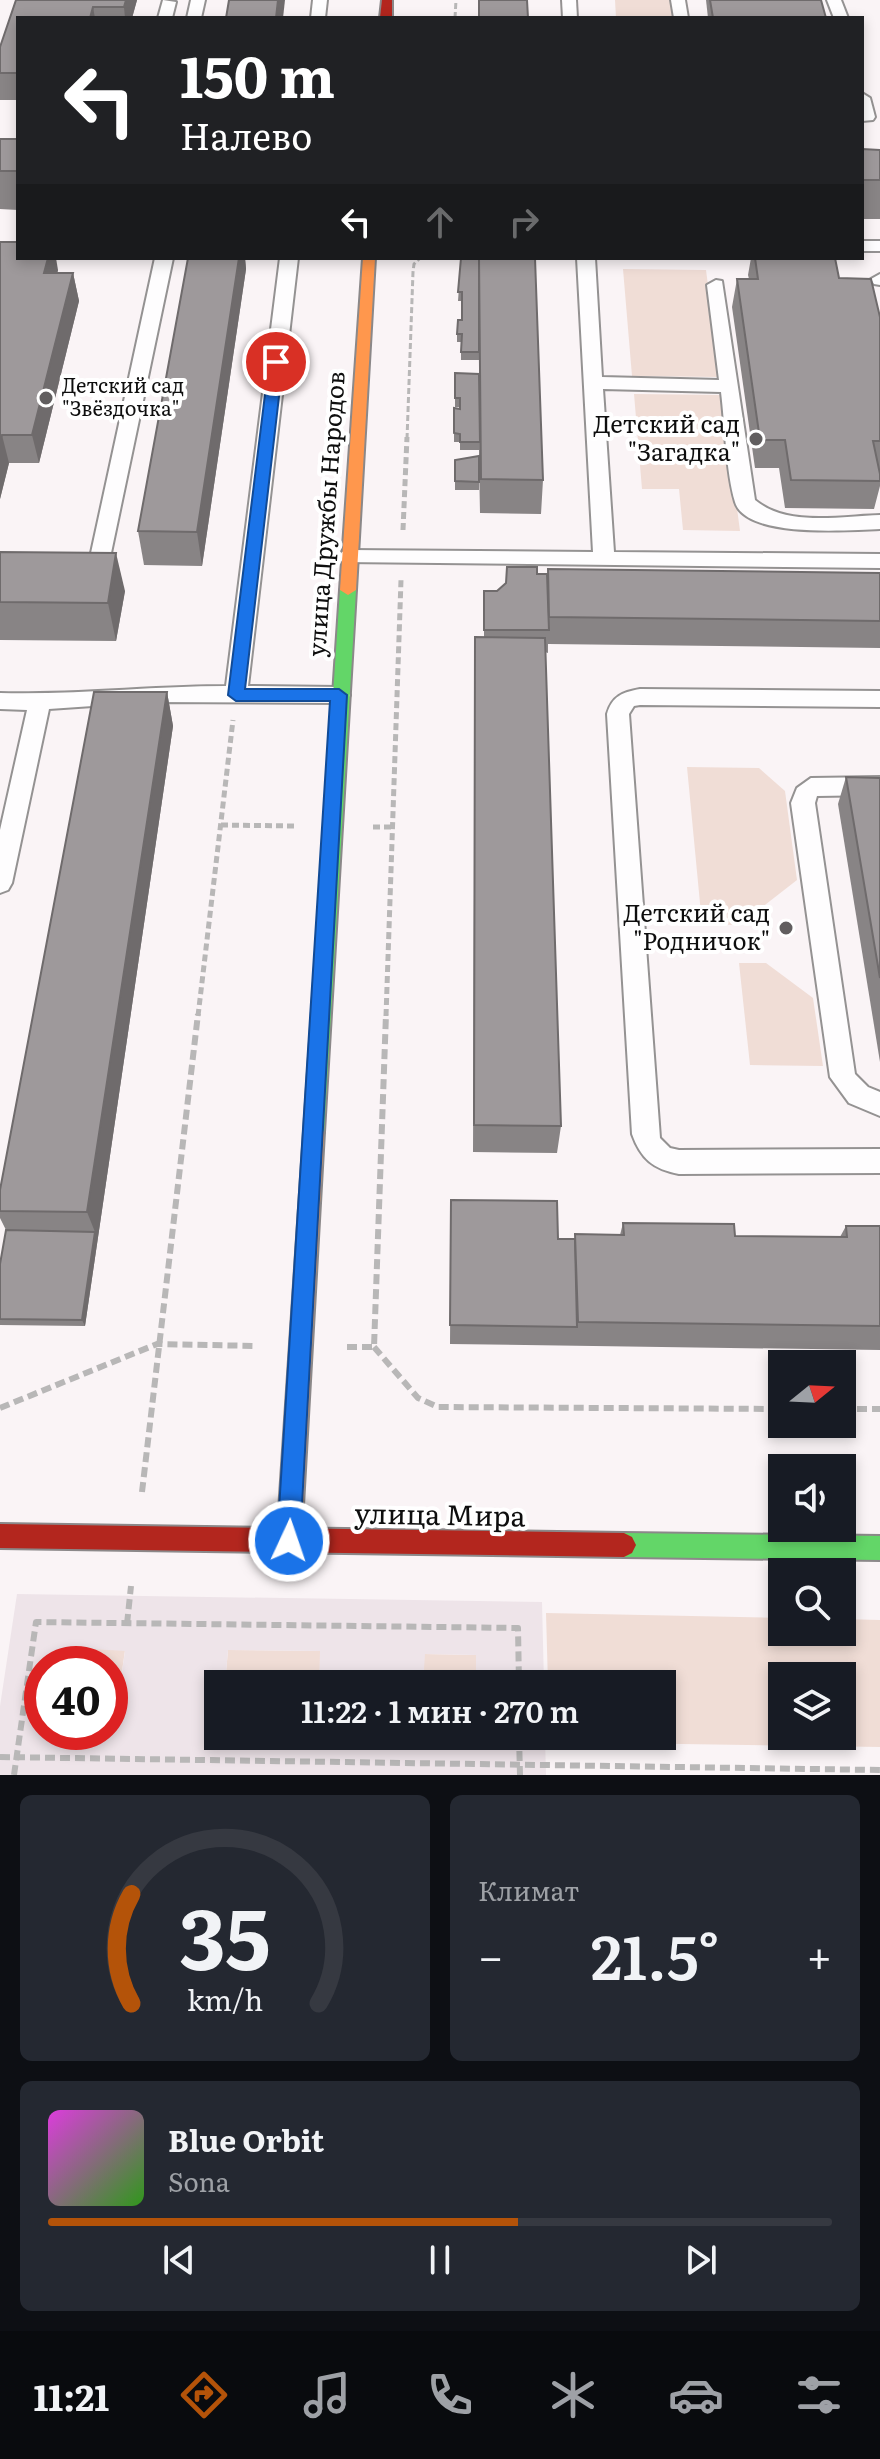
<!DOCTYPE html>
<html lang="ru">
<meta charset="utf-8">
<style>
body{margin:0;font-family:Literata,serif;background:#242831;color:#f1f3f6;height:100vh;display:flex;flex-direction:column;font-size:30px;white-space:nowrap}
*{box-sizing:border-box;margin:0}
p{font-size:26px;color:#9ea1a6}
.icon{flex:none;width:44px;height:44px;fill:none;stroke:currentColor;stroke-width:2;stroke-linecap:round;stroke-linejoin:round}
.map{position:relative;height:1775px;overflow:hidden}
.panel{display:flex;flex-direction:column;gap:20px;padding:20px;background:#0d0f14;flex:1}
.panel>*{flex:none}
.banner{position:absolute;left:16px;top:16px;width:848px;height:244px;border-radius:0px;box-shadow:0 4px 12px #0003;background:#202124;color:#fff;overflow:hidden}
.needle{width:52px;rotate:72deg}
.controls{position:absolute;left:768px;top:1350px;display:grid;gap:16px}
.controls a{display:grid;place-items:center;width:88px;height:88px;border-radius:0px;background:#171b24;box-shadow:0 4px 12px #0003;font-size:40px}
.speed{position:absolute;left:24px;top:1646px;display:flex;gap:16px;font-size:40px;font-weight:700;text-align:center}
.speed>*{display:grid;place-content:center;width:104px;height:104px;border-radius:50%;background:#171b24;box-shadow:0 4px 12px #0003;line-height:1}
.speed .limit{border:12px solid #d22;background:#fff;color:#111}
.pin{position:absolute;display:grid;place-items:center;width:68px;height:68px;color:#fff;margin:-34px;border:4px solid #fff;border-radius:50%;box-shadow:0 2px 8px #0007}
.me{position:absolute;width:88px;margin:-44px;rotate:3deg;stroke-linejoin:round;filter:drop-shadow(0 0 6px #0008)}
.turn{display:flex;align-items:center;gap:28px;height:168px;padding:0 32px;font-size:36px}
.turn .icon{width:104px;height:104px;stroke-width:2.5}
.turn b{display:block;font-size:56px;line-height:68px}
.lanes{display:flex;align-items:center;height:76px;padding:0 32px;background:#0003;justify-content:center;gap:40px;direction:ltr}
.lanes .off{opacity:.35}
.big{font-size:60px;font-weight:600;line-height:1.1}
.panel .card{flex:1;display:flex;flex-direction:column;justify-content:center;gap:12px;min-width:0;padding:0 28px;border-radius:12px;background:#242831}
.panel .dial{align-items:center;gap:0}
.dial svg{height:208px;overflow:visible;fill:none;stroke:#363941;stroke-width:7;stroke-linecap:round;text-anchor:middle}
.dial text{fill:#f1f3f6;stroke:none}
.song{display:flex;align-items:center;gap:24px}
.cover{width:96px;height:96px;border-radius:12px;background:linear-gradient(135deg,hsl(300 70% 55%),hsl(110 70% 35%))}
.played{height:8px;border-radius:4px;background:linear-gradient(90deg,#b45309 60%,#363941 60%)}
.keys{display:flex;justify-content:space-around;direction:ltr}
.heat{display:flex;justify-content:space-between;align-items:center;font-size:44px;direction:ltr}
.panel .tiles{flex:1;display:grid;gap:20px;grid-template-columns:1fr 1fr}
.card:last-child{grid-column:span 2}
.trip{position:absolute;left:204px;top:1670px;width:472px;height:80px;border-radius:0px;background:#171b24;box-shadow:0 4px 12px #0003;font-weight:600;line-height:80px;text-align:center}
.dock{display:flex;height:128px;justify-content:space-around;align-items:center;background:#090b0e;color:#9ea1a6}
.dock .icon{width:56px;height:56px}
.dock .on{color:#b45309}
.dock b{font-size:36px;color:#f1f3f6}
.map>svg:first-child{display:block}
.green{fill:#f0ddd6;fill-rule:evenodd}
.plaza{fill:#eee4e9;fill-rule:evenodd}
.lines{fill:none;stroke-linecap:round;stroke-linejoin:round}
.lane-casing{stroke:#949292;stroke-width:4}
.fast-casing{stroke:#8b8889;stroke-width:4}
.slow-casing{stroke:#8b8889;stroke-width:4}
.jam-casing{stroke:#8b8889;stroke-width:4}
.path-far2{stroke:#b8b7b7;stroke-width:3;stroke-dasharray:6 3;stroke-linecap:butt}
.path-far1{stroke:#b8b7b7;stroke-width:5;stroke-dasharray:7 4;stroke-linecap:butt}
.path{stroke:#b8b7b7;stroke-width:6;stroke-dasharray:10 5;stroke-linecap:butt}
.lane{fill:#fefdfe;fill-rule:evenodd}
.fast{fill:#63d668;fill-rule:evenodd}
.slow{fill:#ff974d;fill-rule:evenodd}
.jam{fill:#b3261e;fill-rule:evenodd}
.wall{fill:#888485}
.shaded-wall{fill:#6f6b6c}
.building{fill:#9e999b;stroke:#6f6b6c;stroke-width:2}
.route{fill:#1a73e8;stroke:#114b97;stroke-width:2}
.poi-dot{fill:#615e5f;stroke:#fff;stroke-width:3}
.labels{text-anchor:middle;stroke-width:8;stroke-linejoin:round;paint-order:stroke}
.far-poi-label{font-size:20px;fill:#0e0e0e;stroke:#fff;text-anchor:start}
.poi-label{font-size:24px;fill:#0e0e0e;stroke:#fff;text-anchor:end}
.street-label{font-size:24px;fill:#0e0e0e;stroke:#fff}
.near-street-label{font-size:28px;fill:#0e0e0e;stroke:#fff}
</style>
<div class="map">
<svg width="880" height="1775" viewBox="0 0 880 1775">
<rect width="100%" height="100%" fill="#faf4f6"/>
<g class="green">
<path d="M615,0H672L674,18H616Z"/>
<path d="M623,269L706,270L720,377L632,376Z"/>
<path d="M634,394L722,395L740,531L683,530L679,489H642Z"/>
<path d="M687,767L759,768L785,791L797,880L739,925L702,924Z"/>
<path d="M739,963H766L813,998L823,1066L750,1065Z"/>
<path d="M546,1613L782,1618V1632H842V1619L880,1620V1747L549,1742V1736H662V1684H548ZM842,1676V1736H782V1676Z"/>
<path d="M76,1648L125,1650L113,1735L63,1733L110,1732V1664H74Z"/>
<path d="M228,1650L321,1651L319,1684H225Z"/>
<path d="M424,1654L477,1655L476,1684H423Z"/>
</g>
<path class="plaza" d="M17,1594L542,1602L544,1684H476V1655L425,1654L423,1684H319L320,1651L228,1650L225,1684H218V1736H545L546,1775H0V1706ZM77,1648L125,1651L113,1735L42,1732V1664H74Z"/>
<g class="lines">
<g class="lane-casing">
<g id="lane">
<path d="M163,0L176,2L172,18H158Z"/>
<path d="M191,0H205L201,18H187Z"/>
<path d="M313,0H327L325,18H311Z"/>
<path d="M562,0H576L577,18H563Z"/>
<path d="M671,0H685L688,18H674Z"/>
<path d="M827,0H841L848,18H834Z"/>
<path d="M862,93L870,98L875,117L873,120L862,121Z"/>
<rect x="862" y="241" width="18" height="10"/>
<path d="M155,258H173L111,553L104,568L78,578L71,576L68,571L71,566L89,558L91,553Z"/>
<path d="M280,258H298L248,686L339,687L347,689L350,695L347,701L339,703L151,702L49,709L12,883L8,890L0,893V830L27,710L0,709V693C75,695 151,686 226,686Z"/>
<path d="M577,258H595L602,377L719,380L707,285L716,280L722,281L755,500C787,527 841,516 880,515V529C850,530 746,539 735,502C726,472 725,424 721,392L603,389L614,552L880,554V568L342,562L339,557L342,552L349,550L593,552Z"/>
<path d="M880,274V285L874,284L871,279Z"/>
<path d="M640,689L880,691V707L640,705L634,706L629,714L660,1138L670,1148L679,1150L880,1149V1173L679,1174C653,1169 641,1159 632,1134L607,714C612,696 623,692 640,689Z"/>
<path d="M880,777V795L817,796L815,803L855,1074L868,1087L880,1092V1116L849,1103L830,1077L791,803L797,788L811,778Z"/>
</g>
</g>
<g class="fast-casing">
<g id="fast">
<path d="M348,585L356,590L324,1132L321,1138L314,1141L307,1138L304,1132L340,590Z"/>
<path d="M624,1533L880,1536V1560L624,1557L616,1553L612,1545L616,1537Z"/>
</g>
</g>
<g class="slow-casing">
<g id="slow">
<path d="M363,258H375L356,590L348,595L340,590Z"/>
<path d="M314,1123L321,1126L324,1132L301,1541L297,1549L289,1553L281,1549L277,1541L304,1132L307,1126Z"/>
</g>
</g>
<g class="jam-casing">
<g id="jam">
<path d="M382,0H392V18H380Z"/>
<path d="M0,1524L624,1533L632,1537L636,1545L632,1553L624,1557L0,1548Z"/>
</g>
</g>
<g class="path-far2">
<path d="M455,18L456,0"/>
<path d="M407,439L413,272L414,264L420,258"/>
</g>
<g class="path-far1">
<path d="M403,530L407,437"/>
<path d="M221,825L295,826"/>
<path d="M373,827H392"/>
<path d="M198,1016L233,720"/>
<path d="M386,1016L401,580"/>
</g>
<g class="path">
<path d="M347,1347H374L386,1014"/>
<path d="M374,1347L418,1398L438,1407L782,1409"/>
<path d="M0,1408L157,1344L257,1346"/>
<path d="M842,1409H880"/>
<path d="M142,1492L198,1014"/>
<path d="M127,1624L131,1586"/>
<path d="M519,1736L520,1775"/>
<path d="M0,1757L880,1770"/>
<path d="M14,1775L36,1622L518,1628L519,1684"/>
</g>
<use href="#lane" class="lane"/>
<use href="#fast" class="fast"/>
<use href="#slow" class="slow"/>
<use href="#jam" class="jam"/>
</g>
<g class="wall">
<path d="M16,0H137L132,18H18V100H0V47Z"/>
<path d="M706,0H821L826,18H708Z"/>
<path d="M0,139H18V210L0,209Z"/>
<path d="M862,149L880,150V219H862Z"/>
<path d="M0,242L58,270L57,273H73L79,301L39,463H9L0,499Z"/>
<path d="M188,258H245L246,269L202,566L144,565L138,531Z"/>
<path d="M461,258L543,480L541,514L480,513L479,463V490H455V460L479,456V450H460V442H454V408L460,409V407H455V373L479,374V358V360H461V342H457V334L462,320V301H458Z"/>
<path d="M751,258H835L839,278L880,317V486L874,509L785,508L779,468H755L732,307L737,279H749L748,275Z"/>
<path d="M0,552L125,591L116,641L0,640Z"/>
<path d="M507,567L537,574L880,573V648L548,644V653L545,652L561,1126L557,1153L473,1152L475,637H484V591H497L506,584Z"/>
<path d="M167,692L173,726L85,1326L0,1325V1264L6,1230L0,1218V1190Z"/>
<path d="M846,777L880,778V1062L838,804Z"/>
<path d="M451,1200L558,1239H575V1234L620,1235L623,1223L735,1236L840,1237L846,1226H880V1350L450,1344Z"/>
</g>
<g class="shaded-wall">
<path d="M126,0H137L132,18H125L124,7Z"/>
<path d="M278,0H285L283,18H276Z"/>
<path d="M93,7L95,18H90Z"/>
<path d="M48,258H56L58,270L50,301L44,273Z"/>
<path d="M239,258H245L246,269L202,566L197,532Z"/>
<path d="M73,273L79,301L39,463L32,435Z"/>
<path d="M2,435L9,463L0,499V441Z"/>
<path d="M116,553L125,591L116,641L108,603Z"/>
<path d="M167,692L173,726L85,1326L82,1320L95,1232L87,1212Z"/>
</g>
<g class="building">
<path d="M16,0H126L124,7H93L90,18H18V73H0V47Z"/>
<path d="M229,0H278L276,18H226Z"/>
<path d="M479,0H527L528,18H479Z"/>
<path d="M710,0H821L826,18H713Z"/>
<rect x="0" y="139" width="18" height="32"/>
<path d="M862,149L880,150V180H862Z"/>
<path d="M0,242H18V258H48L44,273H73L32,435H2L0,441Z"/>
<path d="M188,258H239L197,532L138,531Z"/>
<path d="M461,258H479V352H461L462,334H457L458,320H462V292H458Z"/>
<path d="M479,258H535L543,480L481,479Z"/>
<path d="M755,258H835L839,278L871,279L880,317V441H873L880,474V481L791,480L785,440H760L737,279H758Z"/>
<path d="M455,373L479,374L480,442H460V434L454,433V408L460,409V398H455Z"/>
<path d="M479,456V482L455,481V460Z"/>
<path d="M0,552L116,553L108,603L0,602Z"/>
<path d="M507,567H537V574H547L549,630H484V591H497L506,583Z"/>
<path d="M548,569L880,573V621L549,617Z"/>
<path d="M475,637L545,638L561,1126L474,1125Z"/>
<path d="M94,692H167L87,1212L0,1211V1190Z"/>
<path d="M846,777L880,778V978Z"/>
<path d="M451,1200L557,1201L558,1239H575L577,1327L450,1325Z"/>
<path d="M623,1223L734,1224L735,1236L847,1237L846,1226H880V1326L578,1322L575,1234L624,1235Z"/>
<path d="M6,1230L95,1232L82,1320L0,1319V1264Z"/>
</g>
<path class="route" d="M276,358L283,362L245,689H339L347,695L300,1541L297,1549L289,1552L280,1549L277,1541L330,701H236L228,695L269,362Z"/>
<g class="poi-dot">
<circle cx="46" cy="398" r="8"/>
<circle cx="756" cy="439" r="8"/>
<circle cx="786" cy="928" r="8"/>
</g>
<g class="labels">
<g class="far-poi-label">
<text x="62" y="393">Детский сад<tspan x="62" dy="23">"Звёздочка"</tspan></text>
</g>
<g class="poi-label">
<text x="740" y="433">Детский сад<tspan x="740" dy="28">"Загадка"</tspan></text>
<text x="770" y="922">Детский сад<tspan x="770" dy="28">"Родничок"</tspan></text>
</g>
<g class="street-label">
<text transform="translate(327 514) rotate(-86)" y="8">улица Дружбы Народов</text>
</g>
<g class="near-street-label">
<text transform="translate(440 1515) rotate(1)" y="10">улица Мира</text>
</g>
</g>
</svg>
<div class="controls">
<a><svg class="needle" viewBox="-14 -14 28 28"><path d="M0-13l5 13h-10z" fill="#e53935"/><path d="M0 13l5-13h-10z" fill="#9ea1a6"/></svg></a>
<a><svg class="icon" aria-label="sound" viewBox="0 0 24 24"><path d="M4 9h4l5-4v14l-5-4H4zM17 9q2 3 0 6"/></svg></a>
<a><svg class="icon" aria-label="search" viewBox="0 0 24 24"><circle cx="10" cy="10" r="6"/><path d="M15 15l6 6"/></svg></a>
<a><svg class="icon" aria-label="layers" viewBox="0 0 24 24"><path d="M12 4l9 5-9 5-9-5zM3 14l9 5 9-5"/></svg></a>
</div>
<div class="speed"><div class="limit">40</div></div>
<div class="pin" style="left:276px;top:362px;background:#d93025"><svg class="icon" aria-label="arrive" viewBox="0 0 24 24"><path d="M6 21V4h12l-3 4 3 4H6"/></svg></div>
<svg class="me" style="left:289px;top:1541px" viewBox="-20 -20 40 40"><circle r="17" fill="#1a73e8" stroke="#fff" stroke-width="3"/><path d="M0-11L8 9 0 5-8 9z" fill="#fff"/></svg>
<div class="trip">11:22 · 1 мин · 270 m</div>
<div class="banner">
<div class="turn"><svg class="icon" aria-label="left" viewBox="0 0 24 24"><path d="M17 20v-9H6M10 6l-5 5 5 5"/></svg><div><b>150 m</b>Налево</div></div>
<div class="lanes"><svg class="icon" aria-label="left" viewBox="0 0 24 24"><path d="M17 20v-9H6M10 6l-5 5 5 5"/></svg><svg class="icon off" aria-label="ahead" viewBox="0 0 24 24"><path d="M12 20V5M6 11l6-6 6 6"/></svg><svg class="icon off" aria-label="right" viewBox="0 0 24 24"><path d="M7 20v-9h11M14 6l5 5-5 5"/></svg></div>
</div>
</div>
<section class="panel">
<div class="tiles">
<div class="card dial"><svg viewBox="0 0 100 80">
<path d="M14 69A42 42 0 1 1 86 69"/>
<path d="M14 69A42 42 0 0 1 14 27" stroke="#b45309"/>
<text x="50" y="56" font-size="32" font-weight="700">35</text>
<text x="50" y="72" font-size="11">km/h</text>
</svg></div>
<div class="card"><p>Климат</p>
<div class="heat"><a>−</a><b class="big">21.5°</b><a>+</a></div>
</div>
<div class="card">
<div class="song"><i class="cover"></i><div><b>Blue Orbit</b><p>Sona</p></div></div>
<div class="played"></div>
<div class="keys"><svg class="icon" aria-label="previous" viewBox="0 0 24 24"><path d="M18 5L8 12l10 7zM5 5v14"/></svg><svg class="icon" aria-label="pause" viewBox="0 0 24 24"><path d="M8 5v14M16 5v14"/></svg><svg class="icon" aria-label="next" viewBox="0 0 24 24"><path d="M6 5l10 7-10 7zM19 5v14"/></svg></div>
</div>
</div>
</section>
<nav class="dock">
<b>11:21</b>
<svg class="icon on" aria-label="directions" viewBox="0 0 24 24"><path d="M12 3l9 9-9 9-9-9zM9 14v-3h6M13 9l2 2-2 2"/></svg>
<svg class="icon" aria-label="music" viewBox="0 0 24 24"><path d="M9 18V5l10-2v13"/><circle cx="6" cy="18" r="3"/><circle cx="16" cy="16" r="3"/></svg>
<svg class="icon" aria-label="phone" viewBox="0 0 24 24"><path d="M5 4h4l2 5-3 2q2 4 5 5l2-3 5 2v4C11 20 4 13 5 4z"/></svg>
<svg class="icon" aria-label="climate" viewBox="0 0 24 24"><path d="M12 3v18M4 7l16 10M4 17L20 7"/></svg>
<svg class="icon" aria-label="car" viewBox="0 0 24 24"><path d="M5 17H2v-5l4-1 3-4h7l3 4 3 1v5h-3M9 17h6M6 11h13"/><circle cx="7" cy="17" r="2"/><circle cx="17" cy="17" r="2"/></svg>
<svg class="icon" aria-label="filters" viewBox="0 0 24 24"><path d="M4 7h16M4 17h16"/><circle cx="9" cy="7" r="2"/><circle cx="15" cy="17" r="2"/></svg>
</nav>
